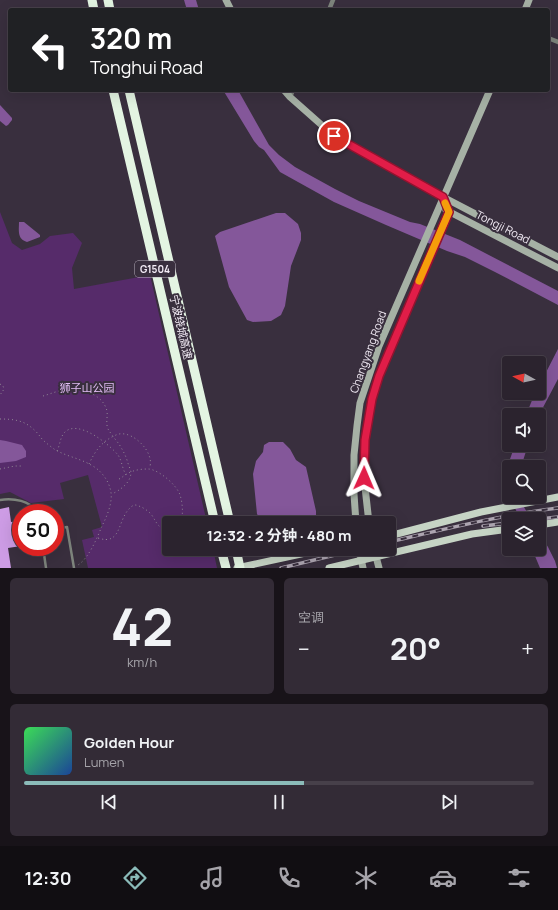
<!DOCTYPE html>
<html lang="zh">
<meta charset="utf-8">
<style>
body{margin:0;font-family:Manrope,"Noto Sans SC",sans-serif;background:#332b36;color:#f1f3f6;height:100vh;display:flex;flex-direction:column;font-size:15px;white-space:nowrap}
*{box-sizing:border-box;margin:0}
p{font-size:13px;color:#a6a4aa}
.icon{flex:none;width:22px;height:22px;fill:none;stroke:currentColor;stroke-width:2;stroke-linecap:round;stroke-linejoin:round}
.map{position:relative;height:568px;overflow:hidden}
.drawer{display:flex;flex-direction:column;gap:10px;padding:10px;background:#181319;flex:1}
.drawer>*{flex:none}
.guide{position:absolute;left:8px;top:8px;width:542px;height:84px;border-radius:4px;box-shadow:0 4px 16px #0002,0 0 0 1px #47404a;background:#202124;color:#fff;overflow:hidden}
.needle{width:26px;rotate:278deg}
.controls{position:absolute;left:502px;top:356px;display:grid;gap:8px}
.controls a{display:grid;place-items:center;width:44px;height:44px;border-radius:4px;background:#2b232e;box-shadow:0 4px 16px #0002,0 0 0 1px #47404a;font-size:20px}
.speed{position:absolute;left:12px;top:504px;display:flex;gap:8px;font-size:20px;font-weight:700;text-align:center}
.speed>*{display:grid;place-content:center;width:52px;height:52px;border-radius:50%;background:#2b232e;box-shadow:0 4px 16px #0002,0 0 0 1px #47404a;line-height:1}
.speed .limit{border:6px solid #d22;background:#fff;color:#111}
.pin{position:absolute;display:grid;place-items:center;width:34px;height:34px;color:#fff;margin:-17px;border:2px solid #fff;border-radius:50%;box-shadow:0 1px 4px #0007}
.me{position:absolute;width:44px;margin:-22px;rotate:1deg;stroke-linejoin:round;filter:drop-shadow(0 0 3px #0008)}
.turn{display:flex;align-items:center;gap:14px;height:84px;padding:0 16px;font-size:18px}
.turn .icon{width:52px;height:52px;stroke-width:2.5}
.turn b{display:block;font-size:28px;line-height:34px}
.big{font-size:30px;font-weight:700;line-height:1.1}
.drawer .widget{flex:1;display:flex;flex-direction:column;justify-content:center;gap:6px;min-width:0;padding:0 14px;border-radius:6px;background:#332b36}
.drawer .dial{align-items:center;gap:0}
.dial b{font-size:52px;line-height:1}
.song{display:flex;align-items:center;gap:12px}
.cover{width:48px;height:48px;border-radius:6px;background:linear-gradient(135deg,hsl(130 70% 55%),hsl(220 70% 35%))}
.played{height:4px;border-radius:2px;background:linear-gradient(90deg,#8bbbb9 55%,#47404a 55%)}
.keys{display:flex;justify-content:space-around;direction:ltr}
.heat{display:flex;justify-content:space-between;align-items:center;font-size:22px;direction:ltr}
.drawer .tiles{flex:1;display:grid;gap:10px;grid-template-columns:1fr 1fr}
.widget:last-child{grid-column:span 2}
.trip{position:absolute;left:162px;top:516px;width:234px;height:40px;border-radius:4px;background:#2b232e;box-shadow:0 4px 16px #0002,0 0 0 1px #47404a;font-weight:700;line-height:40px;text-align:center}
.tab-bar{display:flex;height:64px;justify-content:space-around;align-items:center;background:#110e12;color:#a6a4aa}
.tab-bar .icon{width:28px;height:28px}
.tab-bar .current{color:#8bbbb9}
.tab-bar b{font-size:18px;color:#f1f3f6}
.map>svg:first-child{display:block}
.green{fill:#562b6a}
.water{fill:#84579a}
.building{fill:#cd9ce5}
.lines{fill:none;stroke-linecap:round;stroke-linejoin:round}
.path{stroke:#918895;stroke-width:1;stroke-dasharray:1 3;stroke-linecap:butt}
.lane{stroke:#7d847c;stroke-width:2.5}
.street{stroke:#7d847c;stroke-width:4.5}
.secondary{stroke:#a6b1a5;stroke-width:7}
.primary{stroke:#c6d4c5;stroke-width:7}
.highway{stroke:#e3f4e2;stroke-width:9}
.rail-casing{stroke:#ada5b1;stroke-width:3.5}
.rail{stroke:#392f3e;stroke-width:2;stroke-dasharray:6;stroke-linecap:butt}
.highway-bridge{stroke:#e3f4e2;stroke-width:9}
.route-casing{stroke:#92132f;stroke-width:10}
.route{stroke:#e11d48;stroke-width:7}
.slow{stroke:#f59e0b;stroke-width:7}
.labels{text-anchor:middle;stroke-width:4;stroke-linejoin:round;paint-order:stroke}
.shield{fill:#392f3e;stroke:#bbb3bf;stroke-width:1}
.shield-label{font-size:10px;font-weight:bold;fill:#f3ecf6}
.street-label{font-size:11px;fill:#f3ecf6;stroke:#392f3e}
.park-label{font-size:11px;fill:#e1bcf4;stroke:#392f3e}
</style>
<div class="map">
<svg width="558" height="568" viewBox="0 0 558 568">
<rect width="100%" height="100%" fill="#392f3e"/>
<path class="green" d="M0,212L12,243L22,250L40,244L50,236L73,233L82,243L72,268L74,289L150,275L207,523H169V549H213L217,568H88L82,540L94,537L92,530L102,527L88,475L60,483L64,499L31,503L10,492L0,494Z"/>
<g class="water">
<path d="M184,0H196L199,10H187Z"/>
<path d="M223,90H238L269,145L279,155L295,167L335,189L359,201L410,222L420,224L460,240L558,291V305L495,272L465,257L447,251L386,225L334,202L280,172L264,150L259,147L254,141Z"/>
<path d="M0,105L12,118V120L8,125L6,126L0,121Z"/>
<path d="M276,213H285L298,224L301,233V240L291,266L285,306L281,315L271,321L253,322L247,320L229,287L215,236L220,232Z"/>
<path d="M19,222H24L40,235V237L27,242C17,239 19,230 19,222Z"/>
<path d="M558,349V379L539,415H526L535,393H539V386Z"/>
<path d="M0,440L6,441L22,445L26,451V457L16,461L0,463Z"/>
<path d="M269,442H283L290,449L296,460L306,467L316,511V519L299,523H263L257,514L253,474L256,461L263,452L264,445Z"/>
<path d="M515,445H528L521,467H509V495L504,481V476Z"/>
<path d="M510,497H518L531,519H520Z"/>
<path d="M539,533L548,547L555,561L557,568H540L532,549H539Z"/>
</g>
<path class="building" d="M9,507L11,522L19,521L21,535V546L8,548L11,568H0V509Z"/>
<g class="lines">
<g class="path">
<path d="M0,384L3,386L4,389L1,394L0,393"/>
<path d="M43,396C50,394 57,391 64,390C78,388 100,392 106,408C109,414 105,422 108,429C111,434 115,439 119,444C122,449 125,454 127,460C128,464 130,468 131,472C131,483 120,490 112,494"/>
<path d="M0,419C12,419 23,420 32,428C36,431 39,435 42,439C46,443 50,446 54,449C65,456 79,458 91,465C103,471 113,486 111,500C110,509 106,518 102,526C97,538 89,558 78,565"/>
<path d="M57,451C60,445 60,438 64,433C77,418 109,444 118,455C122,461 122,468 126,475"/>
<path d="M89,464C95,451 102,441 116,435C129,429 148,446 150,459C151,462 150,466 150,468"/>
<path d="M0,469L15,466H23"/>
<path d="M119,479C122,478 124,475 127,474C133,470 141,469 148,469C158,469 177,485 180,495C183,504 183,515 181,523"/>
<path d="M98,538C122,546 117,520 130,508C131,507 133,505 135,505C137,505 139,506 141,507C144,508 148,511 151,514C157,522 157,529 169,529"/>
</g>
<g class="lane">
<path d="M0,500C12,498 32,500 36,513"/>
<path d="M55,529L67,527L74,568"/>
<path d="M43,547L46,568"/>
</g>
<g class="street">
<path d="M329,10L333,0"/>
<path d="M548,38L558,42"/>
<path d="M290,97L293,90"/>
</g>
<g class="secondary">
<path d="M226,0L231,10"/>
<path d="M525,10L529,0"/>
<path d="M284,90L290,97L334,136L443,197L558,257"/>
<path d="M446,210L558,268"/>
<path d="M356,523L354,494V455L357,426L360,403L379,346L490,90"/>
<path d="M369,523L364,478L365,440L372,399L379,376L449,212L443,197"/>
<path d="M359,549L363,568"/>
<path d="M374,549L379,568"/>
</g>
<g class="primary">
<path d="M539,525L558,522"/>
<path d="M389,536L481,512L558,497"/>
<path d="M237,568L324,549"/>
<path d="M329,568L472,534L509,529"/>
</g>
<g class="highway">
<path d="M92,0L94,10"/>
<path d="M108,0L110,10"/>
<path d="M113,90L215,523"/>
<path d="M129,90L230,523"/>
<path d="M221,549L226,568"/>
</g>
<g class="rail-casing">
<g id="rail">
<path d="M539,519L558,517"/>
<path d="M483,526L509,523"/>
<path d="M389,542C445,529 501,515 558,508"/>
<path d="M355,554L377,549"/>
<path d="M281,568L360,549"/>
</g>
</g>
<use href="#rail" class="rail"/>
<path class="highway-bridge" d="M236,549L240,568"/>
</g>
<g class="lines">
<g class="route-casing">
<path id="route" d="M334,136L443,197L449,212L379,376L372,399L365,440L364,478"/>
</g>
<use href="#route" class="route"/>
<path class="slow" d="M419,281L449,212L445,203"/>
</g>
<g class="labels">
<rect class="shield" x="135" y="261" width="40" height="16" rx="3"/>
<g class="shield-label">
<text x="155" y="273">G1504</text>
</g>
<g class="street-label">
<text transform="translate(503 227) rotate(27)" y="4">Tongji Road</text>
<text transform="translate(181 327) rotate(77)" y="4">宁波绕城高速</text>
<text transform="translate(368 352) rotate(-70)" y="4">Changyang Road</text>
</g>
<g class="park-label">
<text x="87" y="392">狮子山公园</text>
</g>
</g>
</svg>
<div class="controls">
<a><svg class="needle" viewBox="-14 -14 28 28"><path d="M0-13l5 13h-10z" fill="#e53935"/><path d="M0 13l5-13h-10z" fill="#a6a4aa"/></svg></a>
<a><svg class="icon" aria-label="sound" viewBox="0 0 24 24"><path d="M4 9h4l5-4v14l-5-4H4zM17 9q2 3 0 6"/></svg></a>
<a><svg class="icon" aria-label="search" viewBox="0 0 24 24"><circle cx="10" cy="10" r="6"/><path d="M15 15l6 6"/></svg></a>
<a><svg class="icon" aria-label="layers" viewBox="0 0 24 24"><path d="M12 4l9 5-9 5-9-5zM3 14l9 5 9-5"/></svg></a>
</div>
<div class="speed"><div class="limit">50</div></div>
<div class="pin" style="left:334px;top:136px;background:#d93025"><svg class="icon" aria-label="arrive" viewBox="0 0 24 24"><path d="M6 21V4h12l-3 4 3 4H6"/></svg></div>
<svg class="me" style="left:364px;top:478px" viewBox="-20 -20 40 40"><path d="M0-17L14 15 0 8-14 15z" fill="#e11d48" stroke="#fff" stroke-width="4"/></svg>
<div class="trip">12:32 · 2 分钟 · 480 m</div>
<div class="guide">
<div class="turn"><svg class="icon" aria-label="left" viewBox="0 0 24 24"><path d="M17 20v-9H6M10 6l-5 5 5 5"/></svg><div><b>320 m</b>Tonghui Road</div></div>
</div>
</div>
<section class="drawer">
<div class="tiles">
<div class="widget dial"><b>42</b><p>km/h</p></div>
<div class="widget"><p>空调</p>
<div class="heat"><a>−</a><b class="big">20°</b><a>+</a></div>
</div>
<div class="widget">
<div class="song"><i class="cover"></i><div><b>Golden Hour</b><p>Lumen</p></div></div>
<div class="played"></div>
<div class="keys"><svg class="icon" aria-label="previous" viewBox="0 0 24 24"><path d="M18 5L8 12l10 7zM5 5v14"/></svg><svg class="icon" aria-label="pause" viewBox="0 0 24 24"><path d="M8 5v14M16 5v14"/></svg><svg class="icon" aria-label="next" viewBox="0 0 24 24"><path d="M6 5l10 7-10 7zM19 5v14"/></svg></div>
</div>
</div>
</section>
<nav class="tab-bar">
<b>12:30</b>
<svg class="icon current" aria-label="directions" viewBox="0 0 24 24"><path d="M12 3l9 9-9 9-9-9zM9 14v-3h6M13 9l2 2-2 2"/></svg>
<svg class="icon" aria-label="music" viewBox="0 0 24 24"><path d="M9 18V5l10-2v13"/><circle cx="6" cy="18" r="3"/><circle cx="16" cy="16" r="3"/></svg>
<svg class="icon" aria-label="phone" viewBox="0 0 24 24"><path d="M5 4h4l2 5-3 2q2 4 5 5l2-3 5 2v4C11 20 4 13 5 4z"/></svg>
<svg class="icon" aria-label="climate" viewBox="0 0 24 24"><path d="M12 3v18M4 7l16 10M4 17L20 7"/></svg>
<svg class="icon" aria-label="car" viewBox="0 0 24 24"><path d="M5 17H2v-5l4-1 3-4h7l3 4 3 1v5h-3M9 17h6M6 11h13"/><circle cx="7" cy="17" r="2"/><circle cx="17" cy="17" r="2"/></svg>
<svg class="icon" aria-label="filters" viewBox="0 0 24 24"><path d="M4 7h16M4 17h16"/><circle cx="9" cy="7" r="2"/><circle cx="15" cy="17" r="2"/></svg>
</nav>
